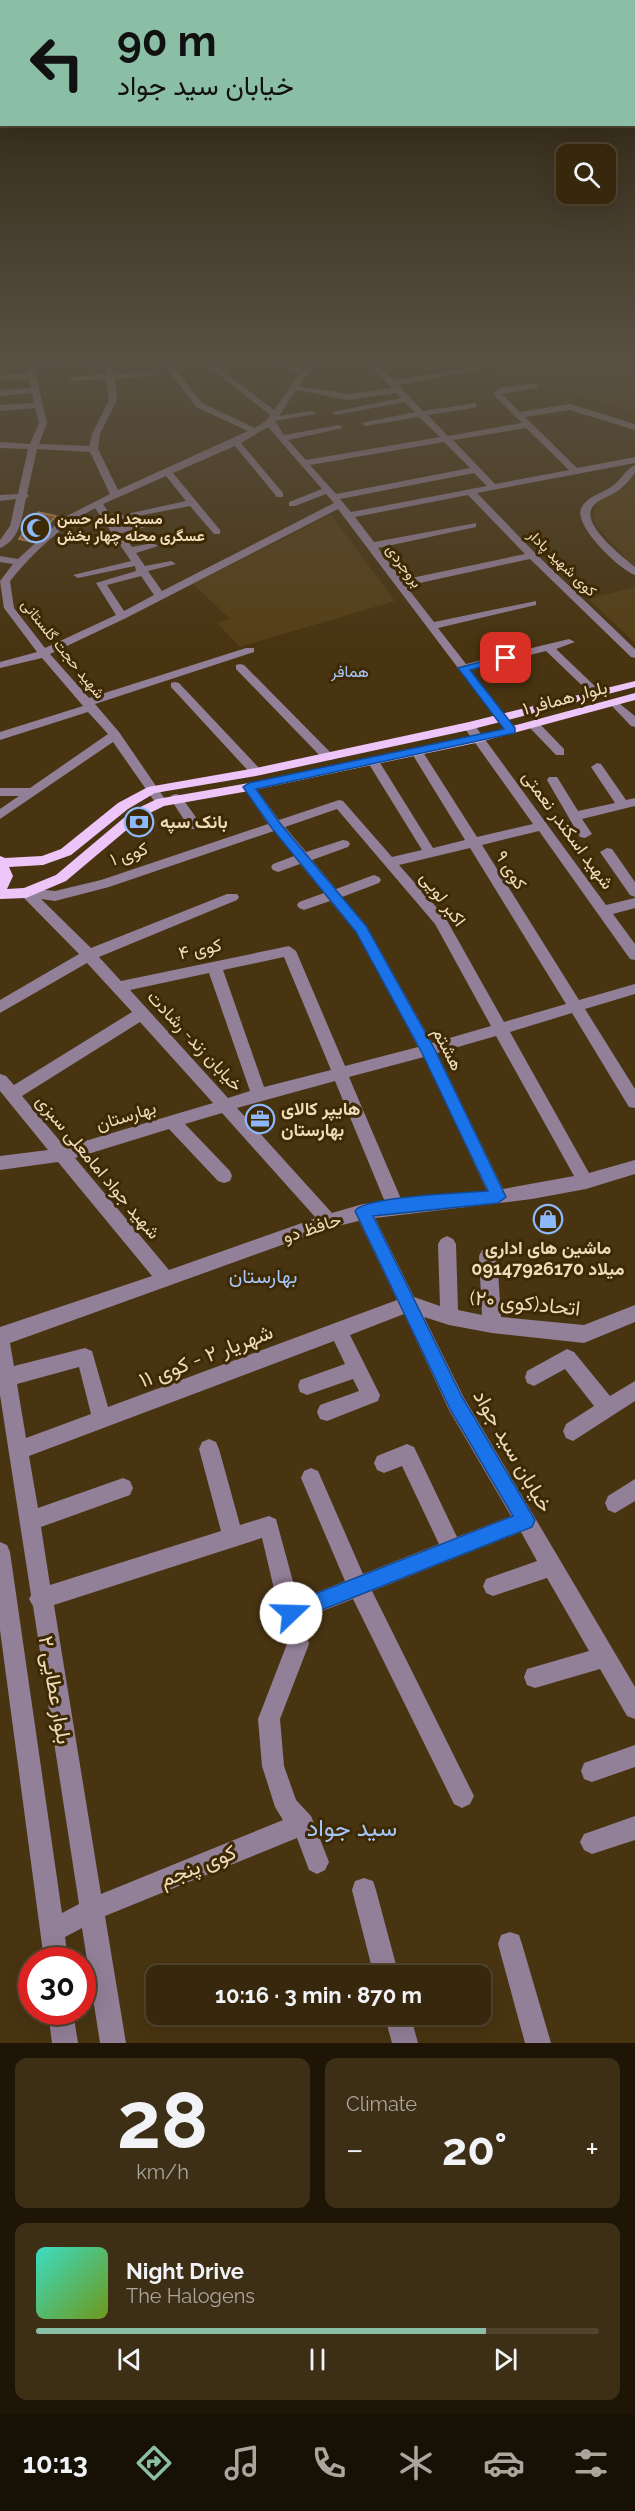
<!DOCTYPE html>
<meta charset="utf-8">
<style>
body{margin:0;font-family:Raleway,Vazirmatn,sans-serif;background:#3d2f16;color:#f1f3f6;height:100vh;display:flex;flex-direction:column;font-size:22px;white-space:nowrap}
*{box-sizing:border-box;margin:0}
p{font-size:20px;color:#aaa59d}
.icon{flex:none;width:33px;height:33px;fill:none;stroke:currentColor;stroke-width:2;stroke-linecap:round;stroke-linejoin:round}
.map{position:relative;height:2043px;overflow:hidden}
.drawer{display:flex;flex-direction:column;gap:15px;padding:15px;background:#1e1507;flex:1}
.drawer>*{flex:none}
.top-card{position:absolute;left:0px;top:0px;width:636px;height:126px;box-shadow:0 6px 24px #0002,0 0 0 2px #50442e;background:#8abfa5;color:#111;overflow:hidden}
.tools{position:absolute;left:556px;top:144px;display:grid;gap:12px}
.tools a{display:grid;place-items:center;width:60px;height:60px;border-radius:12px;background:#36270d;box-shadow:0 6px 24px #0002,0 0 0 2px #50442e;font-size:30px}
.speed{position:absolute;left:18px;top:1947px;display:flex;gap:12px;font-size:30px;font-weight:700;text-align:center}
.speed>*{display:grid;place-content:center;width:78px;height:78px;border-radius:50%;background:#36270d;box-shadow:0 6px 24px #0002,0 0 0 2px #50442e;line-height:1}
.speed .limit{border:9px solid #d22;background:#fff;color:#111}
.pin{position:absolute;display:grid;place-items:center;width:51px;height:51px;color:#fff;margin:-26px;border-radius:12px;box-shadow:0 3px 9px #0006}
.me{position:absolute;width:66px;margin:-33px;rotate:69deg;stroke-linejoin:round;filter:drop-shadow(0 0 4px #0008)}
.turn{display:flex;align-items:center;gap:21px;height:126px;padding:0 18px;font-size:27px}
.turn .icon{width:78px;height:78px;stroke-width:2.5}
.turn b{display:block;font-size:42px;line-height:51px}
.big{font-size:45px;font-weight:700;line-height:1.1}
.drawer .widget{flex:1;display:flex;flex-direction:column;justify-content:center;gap:9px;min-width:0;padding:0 21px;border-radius:12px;background:#3d2f16}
.drawer .dial{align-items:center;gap:0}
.dial b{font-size:78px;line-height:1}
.song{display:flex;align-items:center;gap:18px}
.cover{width:72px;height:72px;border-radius:9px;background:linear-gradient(135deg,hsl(170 70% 55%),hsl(80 70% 35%))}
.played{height:6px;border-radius:3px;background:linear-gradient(90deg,#8abfa5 80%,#50442e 80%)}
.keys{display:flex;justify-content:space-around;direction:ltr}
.heat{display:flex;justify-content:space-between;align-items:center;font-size:33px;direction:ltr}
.drawer .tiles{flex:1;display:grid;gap:15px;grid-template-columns:1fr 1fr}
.widget:last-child{grid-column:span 2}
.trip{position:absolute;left:146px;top:1965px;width:345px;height:60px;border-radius:12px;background:#36270d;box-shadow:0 6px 24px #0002,0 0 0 2px #50442e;font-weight:700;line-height:60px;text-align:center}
.tabs{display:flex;height:96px;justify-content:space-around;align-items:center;background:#161005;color:#aaa59d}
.tabs .icon{width:42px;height:42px}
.tabs .on{color:#8abfa5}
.tabs b{font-size:27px;color:#f1f3f6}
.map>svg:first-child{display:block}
.built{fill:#553f17}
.building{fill:#8d5627;stroke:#c78c5d;stroke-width:1.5}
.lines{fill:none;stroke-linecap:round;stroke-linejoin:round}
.minor{fill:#927f98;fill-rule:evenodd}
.major{fill:#edc5f8;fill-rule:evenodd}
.route{fill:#1a73e8;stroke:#114b97;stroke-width:1.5}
.labels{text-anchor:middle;stroke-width:6;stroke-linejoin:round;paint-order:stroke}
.far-poi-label{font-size:15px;font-weight:bold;fill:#efdabb;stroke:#3d2a05;text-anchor:start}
.far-street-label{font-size:15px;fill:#efdabb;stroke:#3d2a05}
.far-neighbourhood-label{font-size:16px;fill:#a6c6f9;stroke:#3d2a05}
.street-label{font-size:18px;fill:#efdabb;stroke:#3d2a05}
.poi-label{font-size:18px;font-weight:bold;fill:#efdabb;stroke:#3d2a05;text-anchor:start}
.neighbourhood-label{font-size:20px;fill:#a6c6f9;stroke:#3d2a05}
.near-street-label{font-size:21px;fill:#efdabb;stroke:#3d2a05}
.near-neighbourhood-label{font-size:24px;fill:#a6c6f9;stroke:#3d2a05}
</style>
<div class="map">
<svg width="635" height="2043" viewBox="0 0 635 2043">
<rect width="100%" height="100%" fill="#483411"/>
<g class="built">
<path d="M451,358H635V412Z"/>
<path d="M635,473V569L595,524L594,512L598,501L627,487L630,477Z"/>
<path d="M331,515L395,601L240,647L217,623L230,619L193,584Z"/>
<path d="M635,587V643L588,599Z"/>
</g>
<path class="building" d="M38,512L56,516L32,542L19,539Z"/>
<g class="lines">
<g class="minor">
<path d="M70,358H82L35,371L47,423L39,444L89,446L92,434L109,400L106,379L72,381L68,379L72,377L106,374L105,365L79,367H76V363L104,361V358H112V360L143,358H146V362L113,365L114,374L152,372L156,374L152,376L115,379L117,400L100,434L98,449L118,490L248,431L196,407L159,358H167L202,403L255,428L266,421L270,415L198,358H206L274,410L299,374L273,362L254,366V362C279,356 279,359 303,370L319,358H327L307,375L299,386L348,394L392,388L363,358H396L395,360L376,363L393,380L479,367L483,369L398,385L423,411L476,403V407L473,408L428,415L448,436L522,423L493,394L500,388L534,383L538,386L537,388L502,394L520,412L570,404L635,424V430L570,410L525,417L577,468L635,457V463L477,493L536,554L635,649V658L631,657L530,559L406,586L434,622L536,601V605L438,628L466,664L569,639L575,642L556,649L601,692V696H593L546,651L470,670L517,730L515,733H507L338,509L126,618L50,654L89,698L246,648H254V652L95,704L119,732L167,802L165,805H157L113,742L0,819V809L19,796H0V788H30L108,734L88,712L0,740V732L83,706L42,658L0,668V662L37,652L4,608L0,581L13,564L0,562V556L18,559L63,518L110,494L90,452L37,449L27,494L29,496L26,498C22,517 20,540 0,548V540L10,526L16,499L0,501V495L18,494L28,449L0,448V442L30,444L39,423L35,408L0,411V405L34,403L32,393L0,396V390L31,388L29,379H0V375L28,374V368ZM296,390L348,400L396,393L401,398L332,412L336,415L405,402L415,412L361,423L365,426L419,417L440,437L306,460L288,440L343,428L339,425L284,435L275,421L316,414L312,411L279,416ZM268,427L322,489L289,502V506H295L326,494L334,503L162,591L148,571L176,564L171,561L145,566L136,553L158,546L153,543L132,547L122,533L157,524L152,521L118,527L103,504L166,476L186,501L122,515V519L190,506L214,534H220V530L173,473L235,446L277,497H283V493L241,443ZM526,428L569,470L495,484L453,440ZM444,442L470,468L336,494L310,465ZM474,473L487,486L351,512L340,499ZM468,495L525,554L402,580L378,548L476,527V523L374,542L355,517ZM95,508L131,561L73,575L78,578L135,566L136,571L96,583L116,615L45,648L14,608L10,581C34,551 62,526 95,508ZM141,576L154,595L124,611L107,585Z"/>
<path d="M635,465V473C630,479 625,486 619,490C611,496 601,498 594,505C577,522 623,557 635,567V575C620,570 574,526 581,509C587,495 605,493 615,484C622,478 626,469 635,465Z"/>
<path d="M240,664L244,665L332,754V760H324L236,669V665Z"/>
<path d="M175,682L179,683L260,769V775H252L171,687V683Z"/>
<path d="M615,700L635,716V727L631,726L611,705V701Z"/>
<path d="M534,721L538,722L564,749V755H556L530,728V722Z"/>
<path d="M469,722L473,723L606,905L635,898V908L613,914L635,944V960L630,959L539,831L482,845L579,1000L635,984V994L585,1009L635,1089V1108L629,1107L572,1013L510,1032L589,1173L635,1160V1174L586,1189L532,1199L375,1218L414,1297L440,1306L438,1244L441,1239L447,1236L453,1239L456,1244L458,1310L482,1315L479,1256L482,1250L488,1248L494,1250L497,1256L501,1317L584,1325L635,1305V1322L584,1343L492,1333L449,1325L424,1317L463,1396L635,1687V1719L627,1716L600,1669L535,1688L527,1685L524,1677L527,1669L589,1651L547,1578L493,1596L486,1593L483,1586L486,1579L537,1561L521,1532L372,1591L470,1788L474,1796L470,1804L462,1808L454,1804L353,1599L302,1619L309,1644L280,1719L284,1766L296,1800L311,1816L329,1862L325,1870L317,1874L309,1870L297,1838L105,1916L126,2043H100L82,1928L65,1937L68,1960H44L0,1630V1542L7,1545L10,1552L62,1913L79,1904L33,1606L29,1599L31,1595L0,1395V1327L152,1276L58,1162L0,1170V1156L48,1150L0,1091V1074L6,1076L14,1085L132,1012L87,963L0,1013V1000L79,954L19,893L26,888L55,891L101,880L268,824L243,787L249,783L253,784L279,820L339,800L343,801L392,857L422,850L367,761L373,757L377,758L433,848L465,840L411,752L417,748L421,749L477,837L533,824L463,726ZM337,809L435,924L491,1026L432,1043L366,925L342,897L379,883L381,880L379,877L374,875L336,889L312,860L348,847L350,844L348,841L343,840L306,852L285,827ZM274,831L294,856L273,864L271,867L273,870L278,872L300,864L324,893L299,902L297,905L299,908L304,910L330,901L356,932L418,1047L345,1066L296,951L289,946L121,981L99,957L237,900L239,897L237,894H227L91,948L41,899L55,901L109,887ZM470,848L566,1004L504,1022L445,917L399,865ZM284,957L331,1070L264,1087L223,970ZM209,973L250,1091L228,1098L130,990ZM140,1022L213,1103L65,1147L22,1096ZM496,1036L574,1176L503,1189L437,1053ZM424,1057L487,1191L401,1199L349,1077ZM335,1081L385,1202L363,1204L332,1213L237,1108ZM222,1113L316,1218L169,1270L75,1158L169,1129L218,1181L224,1183L230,1181L232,1176L230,1171L185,1124ZM359,1221L397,1300L108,1407L92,1351L85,1348L14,1366L10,1343L329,1228ZM404,1314L449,1410L511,1516L457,1537L414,1447L407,1444L377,1456L374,1463L377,1470L384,1473L402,1466L439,1544L363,1574L318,1471L311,1468L304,1471L301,1478L345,1581L298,1600L276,1519L269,1516L240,1525L219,1449L216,1442L209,1439L202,1442L199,1449L221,1531L50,1585L41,1527L130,1495L133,1488L130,1481L123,1478L38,1508L29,1456L334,1341L345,1364L300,1380L298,1386L300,1392L307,1395L353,1379L359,1391L320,1405L317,1412L320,1419L327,1421L378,1401L380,1395L350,1335ZM79,1367L91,1414L26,1438L17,1384ZM262,1538L287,1644L258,1719L262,1766L275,1807L283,1820L101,1894L54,1605Z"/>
<path d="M597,763L601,764L626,800L635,798V806L582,819L592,834L585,838L580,837L547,780L549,777H557L578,811L615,803L591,767Z"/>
<path d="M176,794L180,795L200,823L201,826L200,829H190L170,798L172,795Z"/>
<path d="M607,848L612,849L635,882V897L630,895L600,852Z"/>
<path d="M567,1349L574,1352L610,1396L635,1381V1401L573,1441L566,1438L563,1431L566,1424L594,1406L565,1369L534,1386L527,1383L525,1377L527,1371Z"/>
<path d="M635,1479V1501L615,1513L608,1510L605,1503L608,1496Z"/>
<path d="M635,1745V1767L592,1782L584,1779L581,1771L584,1763Z"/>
<path d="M635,1816V1840L592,1854L584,1850L580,1842L584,1834Z"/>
<path d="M364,1878L373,1881L376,1890L399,1976H374L352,1890L355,1881Z"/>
<path d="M510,1932L519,1935L522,1944L551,2043H525L498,1944L501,1935Z"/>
<path d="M48,2012H73L78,2043H52Z"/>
<path d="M384,2014H410L418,2043H392Z"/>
</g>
<path class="major" d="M635,681V687L469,730L256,776L155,793L128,809L71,855L43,865L9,867L13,876L7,889L24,888L56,875L132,811L157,799L249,783L479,735L635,693V700L480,742L249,791L164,806L142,817L66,881L26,898L0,899V856L5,858L42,856L61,849L118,803L148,787L256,768L469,722Z"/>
</g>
<linearGradient id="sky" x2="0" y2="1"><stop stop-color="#281d09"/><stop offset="0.56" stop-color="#585043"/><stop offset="1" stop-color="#585043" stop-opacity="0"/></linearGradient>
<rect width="635" height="644" fill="url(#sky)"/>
<path class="route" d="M506,655H509V660L470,670L515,728V733L256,789L279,822L366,926L435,1050L506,1197L498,1203L373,1216L462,1397L535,1520L532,1527L291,1622L284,1619L282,1613L284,1606L513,1516L450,1409L355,1211C363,1196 467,1193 488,1191L421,1051L356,932L271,827L243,787L249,783L504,729L458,668Z"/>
<defs>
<g id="mosque-ring" transform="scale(1.5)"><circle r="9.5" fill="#3d2a05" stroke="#8db9fc" stroke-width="1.5"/><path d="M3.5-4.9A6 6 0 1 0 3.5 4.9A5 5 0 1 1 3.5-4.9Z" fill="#8db9fc"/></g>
<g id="bank-ring" transform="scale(1.5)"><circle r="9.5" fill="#3d2a05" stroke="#8db9fc" stroke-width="1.5"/><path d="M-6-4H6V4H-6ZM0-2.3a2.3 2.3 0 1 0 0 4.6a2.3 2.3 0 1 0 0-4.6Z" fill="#8db9fc"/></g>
<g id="office-ring" transform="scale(1.5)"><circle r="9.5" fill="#3d2a05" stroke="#8db9fc" stroke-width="1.5"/><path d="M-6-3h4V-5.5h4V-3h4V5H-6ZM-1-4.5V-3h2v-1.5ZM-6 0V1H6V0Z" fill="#8db9fc"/></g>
<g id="shop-ring" transform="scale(1.5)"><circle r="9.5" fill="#3d2a05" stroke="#8db9fc" stroke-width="1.5"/><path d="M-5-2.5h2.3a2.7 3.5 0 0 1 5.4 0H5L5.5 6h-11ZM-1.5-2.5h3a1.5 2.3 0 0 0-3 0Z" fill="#8db9fc"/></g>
</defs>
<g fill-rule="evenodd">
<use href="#mosque-ring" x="36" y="528"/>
<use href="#bank-ring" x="139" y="822"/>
<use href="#office-ring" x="260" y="1119"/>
<use href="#shop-ring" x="548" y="1219"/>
</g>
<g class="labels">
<g class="far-poi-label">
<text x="57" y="524">مسجد امام حسن<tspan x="57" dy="17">عسگری محله چهار بخش</tspan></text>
</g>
<g class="far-street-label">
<text transform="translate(562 563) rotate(44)" y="5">کوی شهید پادار</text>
<text transform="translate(404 566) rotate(54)" y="5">بروجردی</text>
<text transform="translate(63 649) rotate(51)" y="5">شهید حجت گلستانی</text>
</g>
<g class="far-neighbourhood-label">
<text x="350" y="677">همافر</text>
</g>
<g class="street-label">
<text transform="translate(565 698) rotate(-15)" y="6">بلوار همافر ۱</text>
<text transform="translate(568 830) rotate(54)" y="6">شهید اسکندر نعمتی</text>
<text transform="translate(129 854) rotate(-19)" y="6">کوی ۱</text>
<text transform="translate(511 870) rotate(58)" y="6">کوی ۹</text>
<text transform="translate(443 899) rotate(53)" y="6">اکبر لویی</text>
<text transform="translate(200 949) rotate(-12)" y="6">کوی ۴</text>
<text transform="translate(195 1041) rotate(47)" y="6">خیابان زند- رشادت</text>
<text transform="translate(448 1049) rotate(63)" y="6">هشتم</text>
<text transform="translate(126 1116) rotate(-17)" y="6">بهارستان</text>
<text transform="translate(98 1167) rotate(50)" y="6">شهید جواد امامعلی سبزی</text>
<text transform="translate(312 1228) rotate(-18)" y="6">حافظ دو</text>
</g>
<g class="poi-label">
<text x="160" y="828">بانک سپه</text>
<text x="281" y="1115">هایپر کالای<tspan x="281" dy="21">بهارستان</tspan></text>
<text x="548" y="1254" text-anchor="middle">ماشین های اداری<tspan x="548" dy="21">میلاد 09147926170</tspan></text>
</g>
<g class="neighbourhood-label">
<text x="263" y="1283">بهارستان</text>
</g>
<g class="near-street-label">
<text transform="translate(525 1303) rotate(6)" y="7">اتحاد(کوی ۲۰)</text>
<text transform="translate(206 1356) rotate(-21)" y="7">شهریار ۲ - کوی ۱۱</text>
<text transform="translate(513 1451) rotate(60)" y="7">خیابان سید جواد</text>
<text transform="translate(55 1690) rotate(80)" y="7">بلوار عطایی ۲</text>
<text transform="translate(198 1866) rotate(-22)" y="7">کوی پنجم</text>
</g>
<g class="near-neighbourhood-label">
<text x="352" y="1836">سید جواد</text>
</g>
</g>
</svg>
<div class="tools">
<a><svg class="icon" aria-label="search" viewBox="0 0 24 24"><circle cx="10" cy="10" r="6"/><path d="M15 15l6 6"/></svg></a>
</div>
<div class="speed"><div class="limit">30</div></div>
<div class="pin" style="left:506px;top:658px;background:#d93025"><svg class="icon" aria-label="arrive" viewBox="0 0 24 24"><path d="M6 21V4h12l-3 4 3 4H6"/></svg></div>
<svg class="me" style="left:291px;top:1613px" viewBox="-20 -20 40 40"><circle r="19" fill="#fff"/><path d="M0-13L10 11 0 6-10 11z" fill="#1a73e8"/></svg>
<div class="trip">10:16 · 3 min · 870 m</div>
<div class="top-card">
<div class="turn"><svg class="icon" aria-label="left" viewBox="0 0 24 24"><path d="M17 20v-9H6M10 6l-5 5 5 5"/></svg><div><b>90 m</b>خیابان سید جواد</div></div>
</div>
</div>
<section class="drawer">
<div class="tiles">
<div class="widget dial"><b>28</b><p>km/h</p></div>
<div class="widget"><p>Climate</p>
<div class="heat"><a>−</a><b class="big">20°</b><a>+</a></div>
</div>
<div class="widget">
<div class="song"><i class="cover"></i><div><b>Night Drive</b><p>The Halogens</p></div></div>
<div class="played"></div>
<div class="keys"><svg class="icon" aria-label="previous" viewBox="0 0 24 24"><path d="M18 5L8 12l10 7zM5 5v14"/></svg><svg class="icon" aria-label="pause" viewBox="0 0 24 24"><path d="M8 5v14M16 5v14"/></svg><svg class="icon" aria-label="next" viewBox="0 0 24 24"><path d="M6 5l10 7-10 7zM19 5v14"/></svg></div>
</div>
</div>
</section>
<nav class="tabs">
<b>10:13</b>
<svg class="icon on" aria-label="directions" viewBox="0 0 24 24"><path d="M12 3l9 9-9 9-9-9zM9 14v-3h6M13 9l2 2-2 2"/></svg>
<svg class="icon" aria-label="music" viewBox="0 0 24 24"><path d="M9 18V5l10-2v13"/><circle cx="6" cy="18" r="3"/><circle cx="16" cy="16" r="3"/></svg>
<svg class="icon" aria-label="phone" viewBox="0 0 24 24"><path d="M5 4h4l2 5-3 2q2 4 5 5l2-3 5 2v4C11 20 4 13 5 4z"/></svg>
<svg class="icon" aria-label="climate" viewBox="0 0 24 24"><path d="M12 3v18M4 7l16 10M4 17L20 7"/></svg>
<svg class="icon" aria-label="car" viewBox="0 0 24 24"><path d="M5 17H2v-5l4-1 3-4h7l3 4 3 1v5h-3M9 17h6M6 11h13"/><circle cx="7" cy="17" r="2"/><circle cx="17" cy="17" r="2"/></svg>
<svg class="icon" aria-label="filters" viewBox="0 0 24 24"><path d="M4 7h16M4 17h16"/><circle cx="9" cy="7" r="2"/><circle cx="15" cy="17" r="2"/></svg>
</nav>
